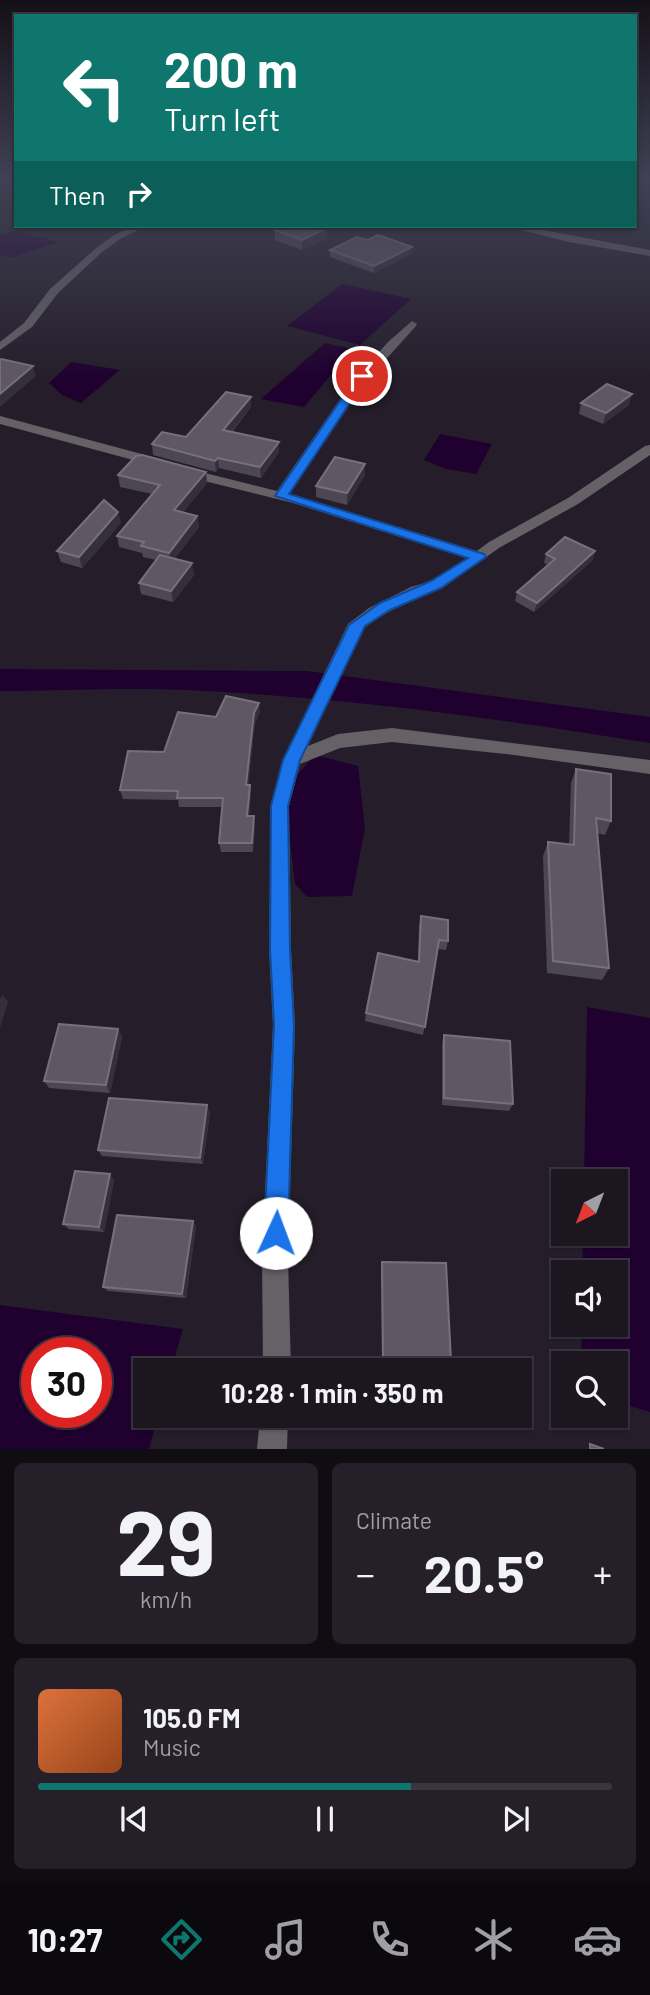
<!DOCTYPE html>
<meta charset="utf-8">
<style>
body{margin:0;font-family:Barlow,sans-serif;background:#251f29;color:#f1f3f6;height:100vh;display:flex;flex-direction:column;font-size:26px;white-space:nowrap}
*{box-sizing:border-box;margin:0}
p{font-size:23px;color:#a09fa5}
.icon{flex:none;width:38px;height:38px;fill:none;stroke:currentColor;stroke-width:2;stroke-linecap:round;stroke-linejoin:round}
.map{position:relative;height:1449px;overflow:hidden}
.side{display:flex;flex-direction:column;gap:14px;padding:14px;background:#0f0c12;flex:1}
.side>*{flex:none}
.top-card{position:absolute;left:14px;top:14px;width:623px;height:214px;border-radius:0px;box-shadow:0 2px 5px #0004,0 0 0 2px #3a353e;background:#0f766e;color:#fff;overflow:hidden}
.needle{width:46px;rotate:222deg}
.tools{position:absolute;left:551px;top:1169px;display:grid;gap:14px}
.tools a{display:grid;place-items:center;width:77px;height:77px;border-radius:0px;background:#1c1620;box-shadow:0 2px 5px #0004,0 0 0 2px #3a353e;font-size:35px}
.speed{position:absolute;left:21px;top:1337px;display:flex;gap:14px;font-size:35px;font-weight:700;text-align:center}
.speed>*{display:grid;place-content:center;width:91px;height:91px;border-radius:50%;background:#1c1620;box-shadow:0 2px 5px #0004,0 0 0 2px #3a353e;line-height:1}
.speed .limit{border:10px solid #d22;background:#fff;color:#111}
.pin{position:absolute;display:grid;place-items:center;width:60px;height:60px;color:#fff;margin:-30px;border:4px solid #fff;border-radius:50%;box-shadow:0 2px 7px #0007}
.me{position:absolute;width:77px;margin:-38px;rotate:2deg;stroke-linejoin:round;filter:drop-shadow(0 0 5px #0008)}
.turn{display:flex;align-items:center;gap:24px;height:147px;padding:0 35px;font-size:32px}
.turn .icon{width:91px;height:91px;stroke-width:2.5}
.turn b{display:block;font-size:49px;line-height:60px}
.then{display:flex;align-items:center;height:66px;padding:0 35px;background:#0003;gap:14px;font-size:26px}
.big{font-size:52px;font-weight:700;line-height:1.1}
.side .card{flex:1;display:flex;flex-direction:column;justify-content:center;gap:10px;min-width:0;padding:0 24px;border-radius:10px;background:#251f29}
.side .dial{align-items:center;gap:0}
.dial b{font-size:91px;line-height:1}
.song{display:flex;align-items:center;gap:21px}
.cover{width:84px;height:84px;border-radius:10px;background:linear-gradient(135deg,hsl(20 70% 55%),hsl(20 70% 35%))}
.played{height:7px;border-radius:4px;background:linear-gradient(90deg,#0f766e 65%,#3a353e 65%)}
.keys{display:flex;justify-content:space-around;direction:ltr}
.heat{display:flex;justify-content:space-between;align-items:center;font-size:38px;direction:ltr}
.side .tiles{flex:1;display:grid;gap:14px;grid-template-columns:1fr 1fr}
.card:last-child{grid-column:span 2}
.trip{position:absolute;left:133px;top:1358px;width:399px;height:70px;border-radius:0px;background:#1c1620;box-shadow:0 2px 5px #0004,0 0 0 2px #3a353e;font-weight:700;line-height:70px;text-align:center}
.tabs{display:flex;height:112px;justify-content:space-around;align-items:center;background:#0b090d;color:#a09fa5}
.tabs .icon{width:49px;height:49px}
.tabs .on{color:#0f766e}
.tabs b{font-size:32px;color:#f1f3f6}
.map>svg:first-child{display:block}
.water{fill:#1f002f;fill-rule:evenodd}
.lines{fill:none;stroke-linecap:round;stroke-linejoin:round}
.minor{fill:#656167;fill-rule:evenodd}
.wall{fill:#4d4653}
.shaded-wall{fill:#352e3b}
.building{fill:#5f5864;stroke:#77707c;stroke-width:2}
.route{fill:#1a73e8;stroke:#114b97;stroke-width:2}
</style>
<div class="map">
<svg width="650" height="1449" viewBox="0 0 650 1449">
<rect width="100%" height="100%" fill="#251e2a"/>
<g class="water">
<path d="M15,231L59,242L11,258L0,255V235Z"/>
<path d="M342,284L411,299L360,345L287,326Z"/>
<path d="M325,343L353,349L304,407L261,399Z"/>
<path d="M71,362L120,370L81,403L62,395L49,383Z"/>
<path d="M440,434L492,444L476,474L446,469L424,460Z"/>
<path d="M0,669L307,671L650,717V743C495,718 343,697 186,690C124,687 62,691 0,691Z"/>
<path d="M315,755L358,766L365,828L352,896L307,897L295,884L284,789Z"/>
<path d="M587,1007L650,1018V1412L616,1402V1363H581L582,1325H616V1272H582L583,1234H616V1181H584Z"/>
<path d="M0,1305L183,1329L171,1370H145V1416H158L149,1449H0ZM37,1353H96V1412H37Z"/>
</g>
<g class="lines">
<g class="minor">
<path d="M0,178L16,179V184H0Z"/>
<path d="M134,226H146L120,239L101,253L58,293L32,327L0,350V342L24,323L50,289L95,249L114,235Z"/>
<path d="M172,226H198C192,230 178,230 172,226Z"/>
<path d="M505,226H521L650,250V256L569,242Z"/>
<path d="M412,321L417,324L416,326L361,387L289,494L477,551L489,542L568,498L645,446L650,445V455L578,504L499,548L441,589L421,595L381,616L360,631L308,746L338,734L392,728L650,760V774L514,755L392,742L340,748L300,764L289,806L291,949L295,1025L288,1258L291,1370H263L262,1258L273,1025L269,949L271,806L283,760L348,624L369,608L411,587L431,581L467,558L293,503L180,475L178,472L185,468L277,491L352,382L388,342Z"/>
<path d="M0,416L164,460L166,463L159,467L0,424Z"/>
<path d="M260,1416H288L287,1449H257Z"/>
</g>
</g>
<g class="wall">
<path d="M327,228V238L302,250L275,240V230Z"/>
<path d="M368,240L412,253L374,273L330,257V250Z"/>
<path d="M581,403L629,405L603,424L579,414Z"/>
<path d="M251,407L232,432L279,452L261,478L219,468L216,472L153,455L152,444L186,437Z"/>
<path d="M118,475L207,483L183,512L197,516L199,527L174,559L194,575L173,602L141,594L139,583L156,560L143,557L142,553L119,547L117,536L152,494L120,487Z"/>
<path d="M365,475L347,505L316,497V486Z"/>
<path d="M121,523L82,568L61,562L57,551Z"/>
<path d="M546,554L593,560L534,612L515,601L517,592L548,565L544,563Z"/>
<path d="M260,712L255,723L248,785H250L251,793L249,816L255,825L253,852H221L219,843L222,807H179L178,800L123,799L120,790L164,752L216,717Z"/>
<path d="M576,769L611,821L605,835L597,833L609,968L602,980L547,973L543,856L548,842L569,845L571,783Z"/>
<path d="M421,916L448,941L446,950L438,949L423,1035L365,1021L366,1013L418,962L419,925Z"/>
<path d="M118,1029L122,1037L110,1093L49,1088L44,1081Z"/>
<path d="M444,1035L513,1104L509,1111L442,1105V1043Z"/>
<path d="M210,1112L203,1164L102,1156L98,1150Z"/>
<path d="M114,1180L104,1232L69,1229L63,1224Z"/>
<path d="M196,1226L186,1298L108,1291L103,1287Z"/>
<path d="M382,1262L451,1361L448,1363L382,1361L381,1266Z"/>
</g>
<g class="shaded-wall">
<path d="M327,228V238L302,250V240Z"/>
<path d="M412,247V253L374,273V266Z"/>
<path d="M33,366L36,376L0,407V394Z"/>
<path d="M632,394L629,405L603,424L606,413Z"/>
<path d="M251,397V407L224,440L223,430Z"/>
<path d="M279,442V452L261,478L260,467Z"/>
<path d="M218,458L219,468L216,472L215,461Z"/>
<path d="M365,464V475L347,505V493Z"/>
<path d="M206,472L207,483L176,521L174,510Z"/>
<path d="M118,512L121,523L82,568L79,557Z"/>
<path d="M197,516L199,527L171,564L169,553Z"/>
<path d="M595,551L593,560L534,612L537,603Z"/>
<path d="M192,563L194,575L173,602L171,591Z"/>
<path d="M259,703L260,712L255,723L247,793L246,785L254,713Z"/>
<path d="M250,785L251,793L248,825L247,816Z"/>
<path d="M254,816L255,825L253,852L252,843Z"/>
<path d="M2,994L8,1002L0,1028V1000Z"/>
<path d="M118,1029L122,1037L110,1093L106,1085Z"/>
<path d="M207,1105L210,1112L203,1164L200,1158Z"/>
<path d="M110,1174L114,1180L104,1232L99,1227Z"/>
<path d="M193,1221L196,1226L186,1298L182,1294Z"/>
</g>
<g class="building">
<path d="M285,226H320L327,228L302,240L275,230Z"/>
<path d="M378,235L412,247L374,266L330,250L357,237L368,240Z"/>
<path d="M1,359L33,366L0,394V360Z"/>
<path d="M607,384L632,394L606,413L581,403Z"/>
<path d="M226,392L251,397L223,430L279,442L260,467L218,458L215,461L152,444L162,432L186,437Z"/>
<path d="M142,455L206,472L174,510L197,516L169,553L141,546L144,542L117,536L160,485L118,475L136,456Z"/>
<path d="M335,457L365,464L347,493L316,486Z"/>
<path d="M104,500L118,512L79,557L57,551Z"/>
<path d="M565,537L595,551L537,603L517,592L555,559L546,554Z"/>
<path d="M160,555L192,563L171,591L139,583Z"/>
<path d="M226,696L259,703L254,713L246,785H250L247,816H254L252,843H219L223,798H177L178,791L120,790L128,751L164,752L178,712L216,717Z"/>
<path d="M576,769L611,774V821L596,818L609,968L553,961L548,842L574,845Z"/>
<path d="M421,916L448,920V941L439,940L425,1027L366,1013L378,953L419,962Z"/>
<path d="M59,1024L118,1029L106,1085L44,1081Z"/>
<path d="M444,1035L510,1041L513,1104L444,1098Z"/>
<path d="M109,1098L207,1105L200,1158L98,1150Z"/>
<path d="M75,1171L110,1174L99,1227L63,1224Z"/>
<path d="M117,1215L193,1221L182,1294L103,1287Z"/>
<path d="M382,1262L446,1263L451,1361L383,1359Z"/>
<path d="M590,1444L604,1449H590Z"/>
</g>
<linearGradient id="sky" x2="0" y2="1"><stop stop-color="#141017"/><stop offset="0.47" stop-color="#404155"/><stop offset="1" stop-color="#404155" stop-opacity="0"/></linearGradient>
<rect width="650" height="380" fill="url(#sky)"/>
<path class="route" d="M359,373L368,376L289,494L484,554L486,557L441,588L390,610L365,626L300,760L288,806L290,949L294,1025L288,1233L285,1241L276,1245L268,1241L264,1233L274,1025L270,949L271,806L283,760L349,625L380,603L431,581L468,558L275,496Z"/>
</svg>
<div class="tools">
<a><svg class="needle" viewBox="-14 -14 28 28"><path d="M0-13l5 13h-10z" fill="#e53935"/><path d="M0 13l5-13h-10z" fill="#a09fa5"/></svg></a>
<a><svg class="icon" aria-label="sound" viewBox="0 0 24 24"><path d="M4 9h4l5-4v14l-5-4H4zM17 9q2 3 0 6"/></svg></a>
<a><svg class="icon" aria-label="search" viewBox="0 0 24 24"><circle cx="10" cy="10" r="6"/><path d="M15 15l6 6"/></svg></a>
</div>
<div class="speed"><div class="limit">30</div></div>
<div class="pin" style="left:362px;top:376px;background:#d93025"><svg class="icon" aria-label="arrive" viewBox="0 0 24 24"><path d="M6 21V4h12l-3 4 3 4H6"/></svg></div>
<svg class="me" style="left:276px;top:1233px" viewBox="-20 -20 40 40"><circle r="19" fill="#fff"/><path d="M0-13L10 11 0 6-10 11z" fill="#1a73e8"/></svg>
<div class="trip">10:28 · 1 min · 350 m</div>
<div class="top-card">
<div class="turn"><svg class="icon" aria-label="left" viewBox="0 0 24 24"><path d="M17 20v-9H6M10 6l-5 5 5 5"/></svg><div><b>200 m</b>Turn left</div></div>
<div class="then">Then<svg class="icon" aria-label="right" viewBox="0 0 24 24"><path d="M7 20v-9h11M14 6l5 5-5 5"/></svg></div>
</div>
</div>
<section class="side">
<div class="tiles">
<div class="card dial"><b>29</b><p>km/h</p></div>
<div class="card"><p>Climate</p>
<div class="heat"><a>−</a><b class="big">20.5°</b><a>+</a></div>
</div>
<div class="card">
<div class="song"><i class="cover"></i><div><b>105.0 FM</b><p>Music</p></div></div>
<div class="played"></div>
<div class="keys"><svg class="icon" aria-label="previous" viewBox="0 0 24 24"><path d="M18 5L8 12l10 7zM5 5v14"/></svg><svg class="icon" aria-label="pause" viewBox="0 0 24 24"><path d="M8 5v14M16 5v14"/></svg><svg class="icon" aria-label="next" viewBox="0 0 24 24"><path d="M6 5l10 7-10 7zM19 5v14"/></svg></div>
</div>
</div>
</section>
<nav class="tabs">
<b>10:27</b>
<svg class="icon on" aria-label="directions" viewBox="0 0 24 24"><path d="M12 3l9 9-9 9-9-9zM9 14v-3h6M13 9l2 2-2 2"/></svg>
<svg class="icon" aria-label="music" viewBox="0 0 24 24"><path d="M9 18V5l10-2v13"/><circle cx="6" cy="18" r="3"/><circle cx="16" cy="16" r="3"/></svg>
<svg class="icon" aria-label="phone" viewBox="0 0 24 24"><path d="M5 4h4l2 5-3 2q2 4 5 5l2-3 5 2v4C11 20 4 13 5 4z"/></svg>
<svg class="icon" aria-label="climate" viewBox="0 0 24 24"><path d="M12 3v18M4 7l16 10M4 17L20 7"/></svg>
<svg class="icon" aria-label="car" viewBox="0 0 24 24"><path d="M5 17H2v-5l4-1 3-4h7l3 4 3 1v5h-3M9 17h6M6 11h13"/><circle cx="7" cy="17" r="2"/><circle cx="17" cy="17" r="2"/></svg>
</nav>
